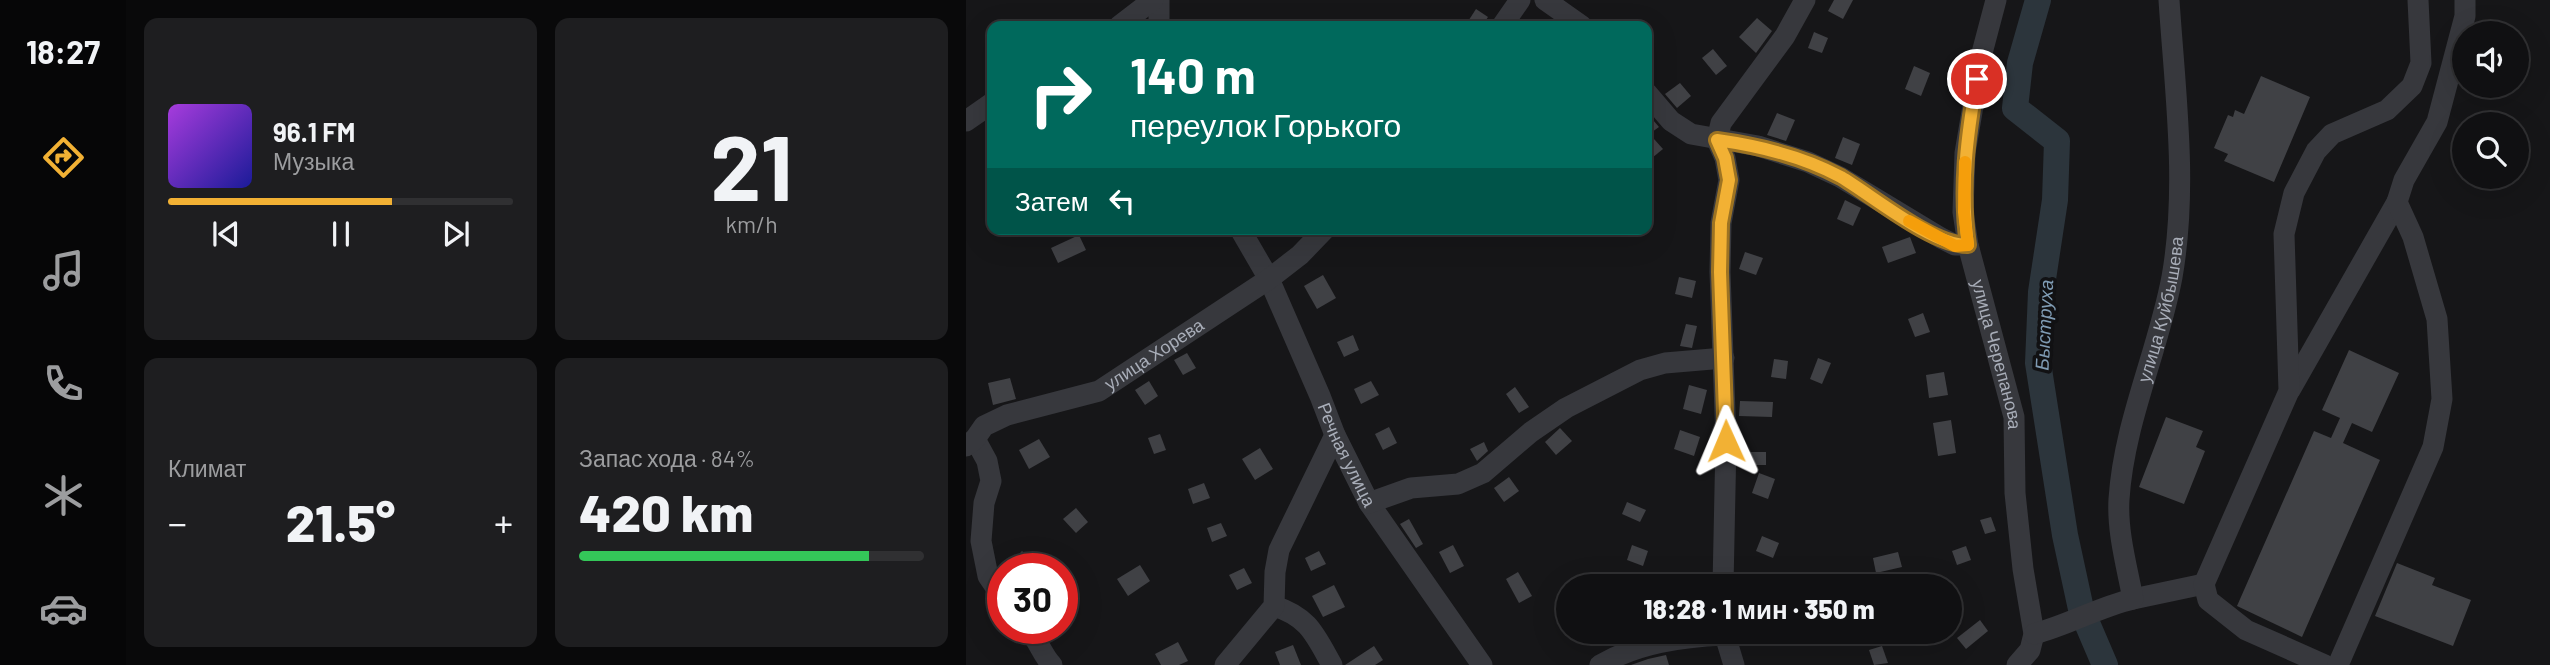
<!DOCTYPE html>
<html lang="ru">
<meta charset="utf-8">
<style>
body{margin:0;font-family:Barlow,sans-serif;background:#1e1e20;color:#f1f3f6;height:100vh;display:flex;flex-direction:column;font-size:26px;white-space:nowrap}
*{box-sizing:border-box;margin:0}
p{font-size:23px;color:#9c9d9f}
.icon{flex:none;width:38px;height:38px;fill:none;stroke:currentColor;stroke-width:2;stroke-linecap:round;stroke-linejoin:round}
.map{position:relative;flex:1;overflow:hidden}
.panel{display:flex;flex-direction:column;gap:18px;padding:18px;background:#09090a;width:840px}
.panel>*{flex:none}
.guide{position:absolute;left:21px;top:21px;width:665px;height:214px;border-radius:14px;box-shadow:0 7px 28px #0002,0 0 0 2px #303032;background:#00695c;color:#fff;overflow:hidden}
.fabs{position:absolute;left:1486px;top:21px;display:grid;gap:14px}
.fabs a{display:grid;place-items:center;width:77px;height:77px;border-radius:50%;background:#101012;box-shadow:0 7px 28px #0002,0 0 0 2px #303032;font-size:35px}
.speed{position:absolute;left:21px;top:553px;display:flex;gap:14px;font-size:35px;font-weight:700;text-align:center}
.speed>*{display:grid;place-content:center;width:91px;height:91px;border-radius:50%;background:#101012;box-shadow:0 7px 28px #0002,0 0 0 2px #303032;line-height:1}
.speed .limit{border:10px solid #d22;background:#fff;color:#111}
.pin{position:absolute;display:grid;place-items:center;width:60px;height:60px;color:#fff;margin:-30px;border:4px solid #fff;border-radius:50%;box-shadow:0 2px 7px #0007}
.me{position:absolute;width:77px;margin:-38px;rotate:359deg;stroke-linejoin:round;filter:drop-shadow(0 0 5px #0008)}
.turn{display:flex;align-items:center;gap:24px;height:147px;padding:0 28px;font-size:32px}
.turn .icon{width:91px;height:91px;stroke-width:2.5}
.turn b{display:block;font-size:49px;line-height:60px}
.then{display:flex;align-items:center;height:66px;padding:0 28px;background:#0003;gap:14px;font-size:26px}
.big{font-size:52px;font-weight:800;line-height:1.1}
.panel .widget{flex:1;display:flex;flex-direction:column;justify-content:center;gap:10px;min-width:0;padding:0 24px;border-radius:14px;background:#1e1e20}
.panel .dial{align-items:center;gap:0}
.dial b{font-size:91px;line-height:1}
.song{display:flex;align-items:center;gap:21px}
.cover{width:84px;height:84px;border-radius:10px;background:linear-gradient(135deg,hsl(280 70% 55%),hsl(240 70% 35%))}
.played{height:7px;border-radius:4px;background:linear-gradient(90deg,#f2b134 65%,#303032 65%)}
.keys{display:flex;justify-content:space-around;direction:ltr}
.heat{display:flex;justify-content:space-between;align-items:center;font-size:38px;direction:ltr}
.charge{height:10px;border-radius:5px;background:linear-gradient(90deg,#34c759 84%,#303032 0)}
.panel .tiles{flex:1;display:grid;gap:18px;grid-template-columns:repeat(2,1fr)}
.trip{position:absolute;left:590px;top:574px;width:406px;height:70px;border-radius:35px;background:#101012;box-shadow:0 7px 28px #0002,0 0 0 2px #303032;font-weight:800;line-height:70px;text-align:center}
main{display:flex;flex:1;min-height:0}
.menu{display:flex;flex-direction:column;width:126px;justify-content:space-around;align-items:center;background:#060607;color:#9c9d9f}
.menu .icon{width:49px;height:49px}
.menu .selected{color:#f2b134}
.menu b{font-size:32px;color:#f1f3f6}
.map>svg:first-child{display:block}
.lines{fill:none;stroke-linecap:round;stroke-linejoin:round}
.river{stroke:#2c353c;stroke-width:26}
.building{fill:#404145}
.minor{stroke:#37383d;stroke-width:21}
.route-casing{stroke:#9d7322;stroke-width:18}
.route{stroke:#f2b134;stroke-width:12}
.slow{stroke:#f59e0b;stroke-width:12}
.labels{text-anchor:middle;stroke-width:7;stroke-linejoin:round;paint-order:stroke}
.street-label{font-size:18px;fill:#a8adb8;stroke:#111113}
.water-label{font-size:19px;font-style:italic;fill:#7f9bb3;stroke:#111113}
</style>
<main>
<nav class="menu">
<b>18:27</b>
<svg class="icon selected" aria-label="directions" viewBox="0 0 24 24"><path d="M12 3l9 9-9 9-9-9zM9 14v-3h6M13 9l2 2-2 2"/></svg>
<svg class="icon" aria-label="music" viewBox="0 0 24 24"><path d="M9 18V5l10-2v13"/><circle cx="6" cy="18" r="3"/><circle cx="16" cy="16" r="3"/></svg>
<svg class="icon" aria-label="phone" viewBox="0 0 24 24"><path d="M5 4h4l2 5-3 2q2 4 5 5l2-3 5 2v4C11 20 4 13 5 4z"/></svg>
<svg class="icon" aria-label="climate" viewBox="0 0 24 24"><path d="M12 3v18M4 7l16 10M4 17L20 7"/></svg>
<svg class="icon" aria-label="car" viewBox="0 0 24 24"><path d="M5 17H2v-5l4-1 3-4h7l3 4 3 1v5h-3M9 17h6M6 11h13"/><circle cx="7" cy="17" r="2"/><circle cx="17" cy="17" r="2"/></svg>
</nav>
<section class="panel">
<div class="tiles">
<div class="widget">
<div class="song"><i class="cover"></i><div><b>96.1 FM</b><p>Музыка</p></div></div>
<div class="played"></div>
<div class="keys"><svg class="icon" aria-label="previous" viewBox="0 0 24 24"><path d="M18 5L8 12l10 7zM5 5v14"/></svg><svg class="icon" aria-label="pause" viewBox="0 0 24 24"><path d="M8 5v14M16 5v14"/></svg><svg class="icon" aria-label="next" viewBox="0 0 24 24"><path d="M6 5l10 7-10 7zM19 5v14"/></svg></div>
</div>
<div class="widget dial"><b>21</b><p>km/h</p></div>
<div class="widget"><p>Климат</p>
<div class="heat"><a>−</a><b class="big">21.5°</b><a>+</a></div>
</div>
<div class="widget"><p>Запас хода · 84%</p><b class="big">420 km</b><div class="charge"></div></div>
</div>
</section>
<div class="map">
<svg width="1584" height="665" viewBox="0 0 1584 665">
<rect width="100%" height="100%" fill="#161618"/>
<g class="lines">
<path class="river" d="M1072,0L1054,63L1049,108L1091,141L1089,200L1075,292L1072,363L1099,535L1115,609L1139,665"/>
</g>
<g class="building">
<path d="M868,0H887L877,19L862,11Z"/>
<path d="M510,9L522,17L516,26H499Z"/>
<path d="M791,18L806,31L790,53L773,37Z"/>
<path d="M848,32L862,38L856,53L842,48Z"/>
<path d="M747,49L761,66L750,75L736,58Z"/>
<path d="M948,66L964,73L955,96L939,89Z"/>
<path d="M1295,76L1344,97L1308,182L1258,161L1262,154L1248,148L1262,115L1267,117L1269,110L1278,114Z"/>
<path d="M714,83L725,96L711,108L699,94Z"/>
<path d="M681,113L693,127L686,132L681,126Z"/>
<path d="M811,113L829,120L820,141L801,135Z"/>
<path d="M877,137L894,144L886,165L869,158Z"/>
<path d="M688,139L697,149L681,162V145Z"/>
<path d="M879,200L895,208L887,226L871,219Z"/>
<path d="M113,235L120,250L92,263L85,248Z"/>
<path d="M944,237L950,253L922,263L916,247Z"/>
<path d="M779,252L797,258L790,275L773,269Z"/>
<path d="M357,275L370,298L351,309L338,286Z"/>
<path d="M713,277L730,281L726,298L709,294Z"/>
<path d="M957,313L964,332L949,337L942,319Z"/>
<path d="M720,324L731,326L726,348L714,346Z"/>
<path d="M387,335L393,350L378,357L371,342Z"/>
<path d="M1383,350L1433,373L1406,432L1386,423L1377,443L1414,460L1336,637L1271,606L1348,431L1365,438L1374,418L1356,410Z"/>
<path d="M221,353L230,368L217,375L208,360Z"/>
<path d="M852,358L865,363L856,384L844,379Z"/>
<path d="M808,359L822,361L820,379L805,377Z"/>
<path d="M978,372L982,395L963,398L960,375Z"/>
<path d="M44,378L50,399L27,405L22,383Z"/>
<path d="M183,381L192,396L179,405L169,390Z"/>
<path d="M405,381L413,395L395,404L388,389Z"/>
<path d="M723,385L741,390L735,414L717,409Z"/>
<path d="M549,387L563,407L553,413L540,394Z"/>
<path d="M774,401L807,402L806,417L773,416Z"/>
<path d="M1200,417L1237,431L1230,447L1239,451L1218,504L1173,487Z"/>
<path d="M985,420L990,453L972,456L967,423Z"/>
<path d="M423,427L431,443L417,450L409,434Z"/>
<path d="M594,428L606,441L590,455L579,442Z"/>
<path d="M714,430L734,437L728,456L708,449Z"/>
<path d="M194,434L200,450L188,454L182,438Z"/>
<path d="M73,439L84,457L63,469L53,450Z"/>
<path d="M518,442L522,451L511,461L504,449Z"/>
<path d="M294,448L307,469L289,480L276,459Z"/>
<rect x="776" y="452" width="24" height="13"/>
<path d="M793,473L809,479L802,499L786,493Z"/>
<path d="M543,477L553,491L538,502L528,488Z"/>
<path d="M238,483L244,498L227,504L222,489Z"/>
<path d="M661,502L680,510L674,522L656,514Z"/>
<path d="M110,508L122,522L110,533L97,519Z"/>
<path d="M1025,517L1030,531L1019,534L1014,520Z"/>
<path d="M443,519L457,544L450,548L434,524Z"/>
<path d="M255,523L261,536L246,542L241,528Z"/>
<path d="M796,536L813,543L807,558L790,551Z"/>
<path d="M487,545L498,566L484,573L473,552Z"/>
<path d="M666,545L682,551L677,566L661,560Z"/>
<path d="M1000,546L1005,560L991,565L986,551Z"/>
<path d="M56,551L74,569H40Z"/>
<path d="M353,551L360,564L345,571L339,558Z"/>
<path d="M932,552L936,567L910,573L907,558Z"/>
<path d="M1431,563L1469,578L1466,585L1505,600L1487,646L1409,616Z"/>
<path d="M174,565L184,581L162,596L151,579Z"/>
<path d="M278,568L286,583L271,590L263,575Z"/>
<path d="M552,572L566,596L553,603L540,579Z"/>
<path d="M368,585L379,607L357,617L346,596Z"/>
<path d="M1014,620L1022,631L1000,649L991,638Z"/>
<path d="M212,642L222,661L213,665H195L189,654Z"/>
<path d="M327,645L335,665H314L309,652Z"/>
<path d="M408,646L417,660L409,665H379Z"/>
<path d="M916,646L922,663L908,665L903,650Z"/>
<path d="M700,655L703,665H665L682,659Z"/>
</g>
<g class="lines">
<g class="minor">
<path d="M193,0V26"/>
<path d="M579,0L616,26"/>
<path id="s1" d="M1030,0L1016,53L999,153L997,212L1002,245L1048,417L1049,493L1057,569L1068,634L1064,650L1051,665"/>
<path d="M153,26L187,0"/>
<path d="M536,26L554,0"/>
<path d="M681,93L705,121L725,134L792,146L842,162L874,177L975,238L989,245H1002"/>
<path d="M0,121L26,103"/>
<path id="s2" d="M274,229L303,279L354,396L369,435L403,503L516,665"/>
<path d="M1324,390L1431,202"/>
<path d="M9,439L21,461L25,481L18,503L15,541L22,576L37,598"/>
<path id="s3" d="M0,446L9,439L18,426L41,415L133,391L303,279L334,255L359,229"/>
<path d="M403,503L445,488L492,484L517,473L565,432L600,408L674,370L699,363L758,358"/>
<path d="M757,586L760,441L754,272L755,223L763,180L759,158L751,140L755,123L819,36L839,0"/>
<path d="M1167,599L1238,584"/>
<path d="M308,606C343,617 349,635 366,665"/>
<path d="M61,628C72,639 76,655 86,665"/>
<path d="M758,632L768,665"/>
<path id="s4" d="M1068,634C1102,625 1133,607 1167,599C1161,567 1151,532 1153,499C1158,422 1192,352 1206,277C1222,186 1209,92 1203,0"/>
<path d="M259,665L308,606L309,572L313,550L369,435"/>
<path d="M634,665C672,643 715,637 758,635"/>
<path d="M1359,665L1280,630L1242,600L1238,584L1323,391L1318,234L1328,193L1350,151L1366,134L1421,110L1446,86L1455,63L1452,0"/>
<path d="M1372,665L1467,447L1476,399L1471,319L1447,237L1431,202L1438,180L1471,122L1499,16V0"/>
</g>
</g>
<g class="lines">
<g class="route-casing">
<path id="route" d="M760,441L754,272L755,223L763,180L759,158L751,140C794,146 836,156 875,177C907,196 967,246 1002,245C994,188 1001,135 1011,79"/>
</g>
<use href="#route" class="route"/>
<path class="slow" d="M943,221L989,246L1002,245L998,212L999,162"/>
</g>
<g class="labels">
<g class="street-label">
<text dy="6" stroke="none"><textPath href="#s4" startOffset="401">улица Куйбышева</textPath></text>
<text dy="6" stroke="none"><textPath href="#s3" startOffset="214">улица Хорева</textPath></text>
<text dy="6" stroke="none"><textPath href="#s1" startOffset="362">улица Черепанова</textPath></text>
<text dy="6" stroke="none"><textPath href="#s2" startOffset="250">Речная улица</textPath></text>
</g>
<g class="water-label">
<text transform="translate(1078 325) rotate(-87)" y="7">Быструха</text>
</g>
</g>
</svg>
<div class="fabs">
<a><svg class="icon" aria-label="sound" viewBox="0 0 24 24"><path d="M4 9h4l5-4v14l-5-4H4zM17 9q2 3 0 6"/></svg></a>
<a><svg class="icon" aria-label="search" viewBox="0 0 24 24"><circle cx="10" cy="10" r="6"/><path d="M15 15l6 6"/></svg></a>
</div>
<div class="speed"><div class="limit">30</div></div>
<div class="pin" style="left:1011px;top:79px;background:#d93025"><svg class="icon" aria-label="arrive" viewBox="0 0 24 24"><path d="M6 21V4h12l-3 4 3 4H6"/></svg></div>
<svg class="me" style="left:760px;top:441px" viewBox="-20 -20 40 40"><path d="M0-17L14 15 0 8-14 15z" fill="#f2b134" stroke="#fff" stroke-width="4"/></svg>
<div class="trip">18:28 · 1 мин · 350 m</div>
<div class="guide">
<div class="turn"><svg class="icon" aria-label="right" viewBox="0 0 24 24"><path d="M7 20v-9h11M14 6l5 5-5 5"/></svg><div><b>140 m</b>переулок Горького</div></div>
<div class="then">Затем<svg class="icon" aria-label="left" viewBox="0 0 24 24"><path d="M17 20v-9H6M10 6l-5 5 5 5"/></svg></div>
</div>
</div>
</main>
